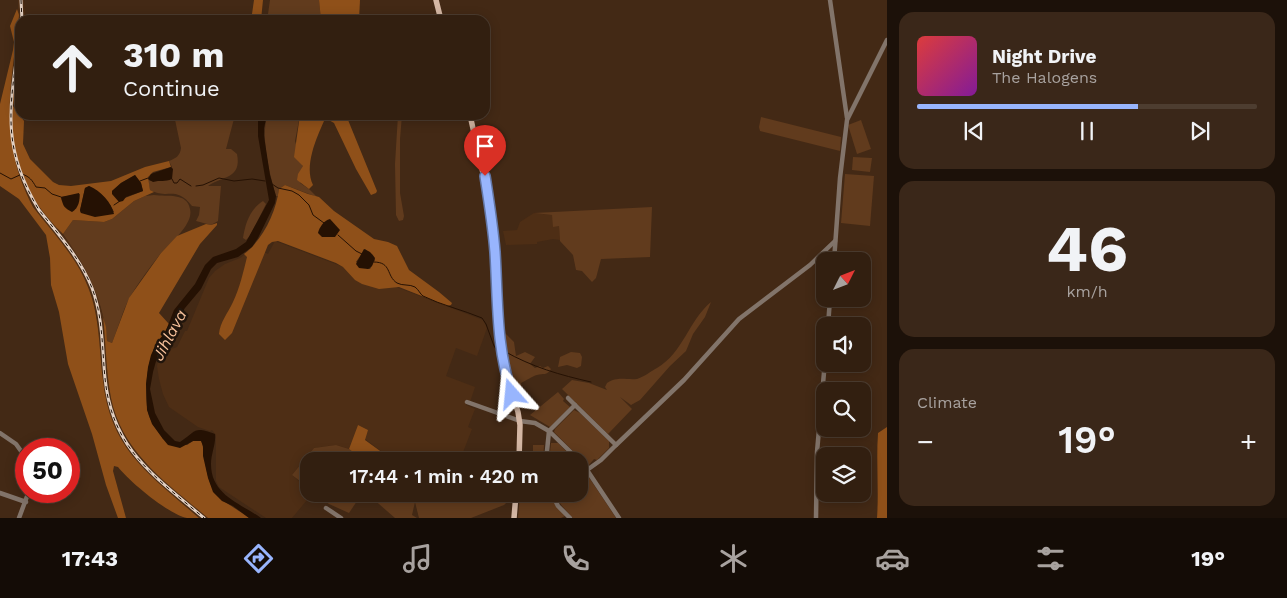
<!DOCTYPE html>
<meta charset="utf-8">
<style>
body{margin:0;font-family:"Work Sans",sans-serif;background:#3a2719;color:#f1f3f6;height:100vh;display:flex;flex-direction:column;font-size:19px;white-space:nowrap}
*{box-sizing:border-box;margin:0}
p{font-size:16px;color:#a8a29f}
.icon{flex:none;width:28px;height:28px;fill:none;stroke:currentColor;stroke-width:2;stroke-linecap:round;stroke-linejoin:round}
.map{position:relative;flex:1;overflow:hidden}
.sheet{display:flex;flex-direction:column;gap:12px;padding:12px;background:#1c1109;width:400px}
.sheet>*{flex:none}
.banner{position:absolute;left:15px;top:15px;width:475px;height:105px;border-radius:15px;box-shadow:0 2px 12px #0003,0 0 0 1px #4d3d30;background:#321f10;color:#f1f3f6;overflow:hidden}
.needle{width:32px;rotate:48deg}
.fabs{position:absolute;left:816px;top:252px;display:grid;gap:10px}
.fabs a{display:grid;place-items:center;width:55px;height:55px;border-radius:10px;background:#321f10;box-shadow:0 2px 12px #0003,0 0 0 1px #4d3d30;font-size:25px}
.speed{position:absolute;left:15px;top:438px;display:flex;gap:10px;font-size:25px;font-weight:700;text-align:center}
.speed>*{display:grid;place-content:center;width:65px;height:65px;border-radius:50%;background:#321f10;box-shadow:0 2px 12px #0003,0 0 0 1px #4d3d30;line-height:1}
.speed .limit{border:8px solid #d22;background:#fff;color:#111}
.pin{position:absolute;display:grid;place-items:center;width:42px;height:42px;color:#fff;margin:-51px -21px;border-radius:50% 50% 50% 0;rotate:-45deg;box-shadow:0 0 5px #0007}
.pin .icon{rotate:45deg}
.me{position:absolute;width:55px;margin:-28px;rotate:342deg;stroke-linejoin:round;filter:drop-shadow(0 0 4px #0008)}
.turn{display:flex;align-items:center;gap:18px;height:105px;padding:0 25px;font-size:22px}
.turn .icon{width:65px;height:65px;stroke-width:2.5}
.turn b{display:block;font-size:35px;line-height:42px}
.big{font-size:38px;font-weight:600;line-height:1.1}
.sheet .card{flex:1;display:flex;flex-direction:column;justify-content:center;gap:8px;min-width:0;padding:0 18px;border-radius:15px;background:#3a2719}
.sheet .dial{align-items:center;gap:0}
.dial b{font-size:65px;line-height:1}
.song{display:flex;align-items:center;gap:15px}
.cover{width:60px;height:60px;border-radius:8px;background:linear-gradient(135deg,hsl(0 70% 55%),hsl(290 70% 35%))}
.played{height:5px;border-radius:2px;background:linear-gradient(90deg,#98b5fd 65%,#4d3d30 65%)}
.keys{display:flex;justify-content:space-around;direction:ltr}
.heat{display:flex;justify-content:space-between;align-items:center;font-size:28px;direction:ltr}
.trip{position:absolute;left:300px;top:452px;width:288px;height:50px;border-radius:15px;background:#321f10;box-shadow:0 2px 12px #0003,0 0 0 1px #4d3d30;font-weight:600;line-height:50px;text-align:center}
.menu{display:flex;height:80px;justify-content:space-around;align-items:center;background:#140c06;color:#a8a29f}
.menu .icon{width:35px;height:35px}
.menu .active{color:#98b5fd}
.menu b{font-size:22px;color:#f1f3f6}
main{display:flex;flex:1;min-height:0}
.map>svg:first-child{display:block}
.built{fill:#4e2e15}
.green{fill:#613b1d}
.forest{fill:#8f5019;fill-rule:evenodd}
.water{fill:#251103}
.lines{fill:none;stroke-linecap:round;stroke-linejoin:round}
.stream{stroke:#251103;stroke-width:1}
.minor{stroke:#82746a;stroke-width:4.5}
.major{stroke:#d4b7a4;stroke-width:5.5}
.rail-casing{stroke:#e1cfc2;stroke-width:3}
.rail{stroke:#21150c;stroke-width:1;stroke-dasharray:4;stroke-linecap:butt}
.route-casing{stroke:#6376a4;stroke-width:12}
.route{stroke:#98b5fd;stroke-width:9}
.labels{text-anchor:middle;stroke-width:5;stroke-linejoin:round;paint-order:stroke}
.water-label{font-size:16px;font-style:italic;fill:#fac39c;stroke:#21150c}
</style>
<main>
<div class="map">
<svg width="887" height="518" viewBox="0 0 887 518">
<rect width="100%" height="100%" fill="#432915"/>
<g class="built">
<path d="M18,0H24L25,15L24,20H20V52L11,99L9,127L11,144L16,165L31,194L76,252L94,285L103,317L110,395L117,420L126,438L143,461L208,518H199L156,481L139,465L121,440L112,422L105,396L97,318L88,287L71,256L26,197L11,166L4,136V110L18,26Z"/>
<path d="M534,213L552,215L559,226L560,240L553,239L537,242V244L506,245L503,231L517,230L520,222Z"/>
<path d="M275,241L483,320L487,328L477,356L456,348L446,376L475,387L470,402L467,400L466,405L475,409L468,427L472,429L460,460L458,459L456,461H394L365,439L358,425L349,449L336,445L314,448L292,475L309,490V494H312L292,518H266L219,487L216,481V435L212,430L210,431L198,427L169,407L163,394L159,379L157,366L160,353L177,347L185,331H187L209,278L215,271L225,264L240,258L255,247L268,254Z"/>
</g>
<g class="green">
<path d="M270,0H319L321,20H270L268,14Z"/>
<path d="M174,115H235L226,149H231L237,154C242,179 222,176 208,186H221L218,221L211,225L196,221L199,215L200,207L192,206C175,185 169,200 150,190L148,179L150,181H161L172,167L169,161C176,158 180,156 181,148Z"/>
<path d="M267,115H300L295,141L303,166L300,183L309,189L317,197L285,185L279,189L278,196H276C269,171 261,140 267,115Z"/>
<path d="M398,115H402L400,139V193L404,216L403,220L399,221L396,215L395,164Z"/>
<path d="M761,117L841,137L840,151L760,131L759,127Z"/>
<path d="M861,120L871,149L857,154L848,125Z"/>
<path d="M853,157L872,158L870,172L852,170Z"/>
<path d="M845,174L874,176L870,226L841,223Z"/>
<path d="M154,195C167,197 187,192 190,209C194,224 170,243 161,253C150,267 136,286 129,299C123,310 117,331 112,343L107,341C104,301 86,266 63,234L73,220L104,222L112,219L134,201L145,196Z"/>
<path d="M263,201L266,204L250,236L246,240L243,238C245,224 250,209 263,201Z"/>
<path d="M652,207L650,257L601,259L596,278L592,282L582,271L576,270L573,255L560,241L559,226L553,227L552,215L534,213Z"/>
<path d="M711,302L705,317L693,334L686,351L670,366L640,400L631,405L620,397L632,409L608,434L562,389L572,380L589,383L607,390L605,387L607,383C618,376 625,380 637,379C644,377 651,371 657,368C683,353 689,320 711,302Z"/>
<path d="M504,332L514,342L516,356L525,352L535,357L530,364L535,368L540,366L543,368L548,366L551,369C547,376 543,373 537,375C532,376 526,381 521,383L524,394L523,397L521,396C511,376 502,354 504,332Z"/>
<path d="M571,352L580,353L582,357L581,366L577,368L567,365L558,367L560,357Z"/>
<path d="M558,392L564,399L563,401L570,407L550,427L530,415Z"/>
<path d="M574,410L580,413L609,441V448L597,460L594,459L588,466L554,432L555,429Z"/>
<path d="M551,443H558L576,461H549Z"/>
<path d="M336,445L349,449L365,461H309V488L292,475L314,448Z"/>
<path d="M533,445H544L543,461H533Z"/>
<path d="M579,464L582,467L616,518H573L562,506L554,494H579Z"/>
<path d="M317,494H408L415,499L417,494H509L507,502L504,505L471,518H419L415,502L412,515L417,518H395L371,497L361,495L349,513L329,504Z"/>
<path d="M520,494H549L554,503L565,516L561,518H518Z"/>
</g>
<g class="forest">
<path d="M254,0H263L261,20H248L252,14Z"/>
<path d="M319,0H360L359,20H321Z"/>
<path d="M17,9L19,15L18,26C9,96 0,143 33,207C53,233 76,256 88,287C100,317 99,349 103,380C110,450 150,475 199,518C195,518 190,518 187,518C168,514 130,482 118,467L114,466L113,471L126,518H118L106,485L92,434L68,364L59,312L51,285L50,258L46,235L19,199L0,186V104L13,50L14,42L10,26Z"/>
<path d="M20,69L13,106L24,121L23,144L30,159L53,182L59,185L71,186L111,181L145,167L169,161L171,167L153,172L148,177L150,190L154,192L134,201L112,219L104,222L73,220L63,234C28,200 0,149 11,99C13,89 17,79 20,69ZM135,175L141,183L143,191L125,198L112,191L121,183ZM89,186C100,191 109,201 114,212L81,213L80,211L85,188ZM80,194L76,209L62,201L61,197Z"/>
<path d="M300,115H346L377,191L376,193L371,195L356,169L334,123L327,119L324,121C316,139 304,166 313,185L309,189L297,180L298,174L303,166L294,157Z"/>
<path d="M285,185L308,194L319,197L334,211L374,239L388,242L397,246L409,270L439,292L452,303L451,305L447,306L399,287L379,289L362,284L355,280L343,267L336,263L278,241L272,242L268,245L232,333L225,340L219,334C220,322 228,313 233,302C240,287 243,273 247,257L244,254C263,240 276,212 279,189ZM365,249L373,255L375,260L370,269H368L356,262Z"/>
<path d="M217,223V225L200,244L159,313L169,324C164,335 156,343 152,355C146,370 144,400 149,416C152,424 158,431 163,439L187,445L193,441L201,440C204,448 204,458 206,467C212,501 224,499 249,518H208C168,484 122,453 111,398C106,372 106,344 103,317L106,327L107,341L112,343L129,298L161,253L177,236L206,224L211,225Z"/>
<path d="M358,425L368,430L365,440L394,461H365L349,449Z"/>
<path d="M887,427V518H877C879,490 876,462 878,433Z"/>
</g>
<g class="water">
<path d="M260,115H267L264,128V136L270,175L276,196L275,203L258,238L252,247L238,257L217,263L211,269L201,289L185,308L177,320L171,339L158,354L153,372L150,389L155,413L164,430L175,441L180,442C197,431 193,426 215,434C216,445 211,453 211,464C211,495 240,503 261,518H249L233,506L222,501L213,492L208,478L203,456V446L201,441H193L180,448L168,445L163,439L152,424L147,410L146,384L148,367L151,355L157,342L165,333L174,310L195,284L205,265L213,257L236,249L246,242L269,200L258,136V119Z"/>
<path d="M171,167L173,169L172,179C165,182 160,180 153,182L148,179L151,174Z"/>
<path d="M135,175L141,183L143,191L126,197L123,201L119,202L112,194V191L121,183Z"/>
<path d="M89,186C101,191 111,202 114,214L95,217L81,213L80,210L85,188Z"/>
<path d="M79,193C81,199 78,209 72,212C64,208 63,206 61,197Z"/>
<path d="M330,219L340,230L335,237H322L318,233C319,228 324,220 330,219Z"/>
<path d="M364,249L370,252L375,258L372,266L368,269L359,268L356,264Z"/>
</g>
<g class="lines">
<g class="stream">
<path d="M0,173L11,179L22,174C30,177 32,180 36,187L45,188L52,194L61,197"/>
<path d="M172,179L174,183H177L180,179L191,186"/>
<path d="M140,181L148,178"/>
<path d="M272,184L278,188L292,191L299,195L309,205L313,215L324,223"/>
<path d="M196,186L203,185L219,178L234,181L252,179L265,181"/>
<path d="M114,205L120,201"/>
<path d="M338,235L356,251L362,254"/>
<path d="M374,262C392,262 386,276 397,283C402,286 410,284 415,287C419,290 420,294 423,296C441,305 463,310 482,318L486,324L494,346L496,349L499,350"/>
<path d="M504,351C532,367 560,375 591,382"/>
</g>
<g class="minor">
<path d="M830,0L847,118"/>
<path d="M834,261L840,178L847,120L887,40"/>
<path d="M828,326L830,299"/>
<path d="M568,398L575,405"/>
<path d="M467,402L520,421L535,423L549,431L583,464L619,518"/>
<path d="M0,433L16,444L26,458"/>
<path d="M616,445L684,380L739,319L810,265L835,241"/>
<path d="M546,461L549,431L575,405L616,445L601,460L587,470"/>
<path d="M0,493L26,502"/>
<path d="M552,494L558,506L570,518"/>
<path d="M326,508L341,518"/>
<path d="M19,518L29,491"/>
<path d="M816,518L817,452L825,361"/>
</g>
<g class="major">
<path d="M436,0L441,20"/>
<path d="M470,115L490,205L494,233L501,350L506,375L518,412L520,425L519,461"/>
<path d="M514,518L516,494"/>
</g>
<g class="rail-casing">
<g id="rail">
<path d="M21,0L22,20"/>
<path d="M20,34C10,105 0,146 39,210C59,235 80,258 92,288C103,317 102,348 105,378C112,449 153,475 204,518"/>
</g>
</g>
<use href="#rail" class="rail"/>
</g>
<g class="lines">
<g class="route-casing">
<path id="route" d="M485,176C489,201 493,227 495,252C498,300 496,348 512,394"/>
</g>
<use href="#route" class="route"/>
</g>
<g class="labels">
<g class="water-label">
<text transform="translate(169 335) rotate(-62)" y="6">Jihlava</text>
</g>
</g>
</svg>
<div class="fabs">
<a><svg class="needle" viewBox="-14 -14 28 28"><path d="M0-13l5 13h-10z" fill="#e53935"/><path d="M0 13l5-13h-10z" fill="#a8a29f"/></svg></a>
<a><svg class="icon" aria-label="sound" viewBox="0 0 24 24"><path d="M4 9h4l5-4v14l-5-4H4zM17 9q2 3 0 6"/></svg></a>
<a><svg class="icon" aria-label="search" viewBox="0 0 24 24"><circle cx="10" cy="10" r="6"/><path d="M15 15l6 6"/></svg></a>
<a><svg class="icon" aria-label="layers" viewBox="0 0 24 24"><path d="M12 4l9 5-9 5-9-5zM3 14l9 5 9-5"/></svg></a>
</div>
<div class="speed"><div class="limit">50</div></div>
<div class="pin" style="left:485px;top:176px;background:#d93025"><svg class="icon" aria-label="arrive" viewBox="0 0 24 24"><path d="M6 21V4h12l-3 4 3 4H6"/></svg></div>
<svg class="me" style="left:512px;top:394px" viewBox="-20 -20 40 40"><path d="M0-17L14 15 0 8-14 15z" fill="#98b5fd" stroke="#fff" stroke-width="4"/></svg>
<div class="trip">17:44 · 1 min · 420 m</div>
<div class="banner">
<div class="turn"><svg class="icon" aria-label="ahead" viewBox="0 0 24 24"><path d="M12 20V5M6 11l6-6 6 6"/></svg><div><b>310 m</b>Continue</div></div>
</div>
</div>
<section class="sheet">
<div class="card">
<div class="song"><i class="cover"></i><div><b>Night Drive</b><p>The Halogens</p></div></div>
<div class="played"></div>
<div class="keys"><svg class="icon" aria-label="previous" viewBox="0 0 24 24"><path d="M18 5L8 12l10 7zM5 5v14"/></svg><svg class="icon" aria-label="pause" viewBox="0 0 24 24"><path d="M8 5v14M16 5v14"/></svg><svg class="icon" aria-label="next" viewBox="0 0 24 24"><path d="M6 5l10 7-10 7zM19 5v14"/></svg></div>
</div>
<div class="card dial"><b>46</b><p>km/h</p></div>
<div class="card"><p>Climate</p>
<div class="heat"><a>−</a><b class="big">19°</b><a>+</a></div>
</div>
</section>
</main>
<nav class="menu">
<b>17:43</b>
<svg class="icon active" aria-label="directions" viewBox="0 0 24 24"><path d="M12 3l9 9-9 9-9-9zM9 14v-3h6M13 9l2 2-2 2"/></svg>
<svg class="icon" aria-label="music" viewBox="0 0 24 24"><path d="M9 18V5l10-2v13"/><circle cx="6" cy="18" r="3"/><circle cx="16" cy="16" r="3"/></svg>
<svg class="icon" aria-label="phone" viewBox="0 0 24 24"><path d="M5 4h4l2 5-3 2q2 4 5 5l2-3 5 2v4C11 20 4 13 5 4z"/></svg>
<svg class="icon" aria-label="climate" viewBox="0 0 24 24"><path d="M12 3v18M4 7l16 10M4 17L20 7"/></svg>
<svg class="icon" aria-label="car" viewBox="0 0 24 24"><path d="M5 17H2v-5l4-1 3-4h7l3 4 3 1v5h-3M9 17h6M6 11h13"/><circle cx="7" cy="17" r="2"/><circle cx="17" cy="17" r="2"/></svg>
<svg class="icon" aria-label="filters" viewBox="0 0 24 24"><path d="M4 7h16M4 17h16"/><circle cx="9" cy="7" r="2"/><circle cx="15" cy="17" r="2"/></svg>
<b>19°</b>
</nav>
